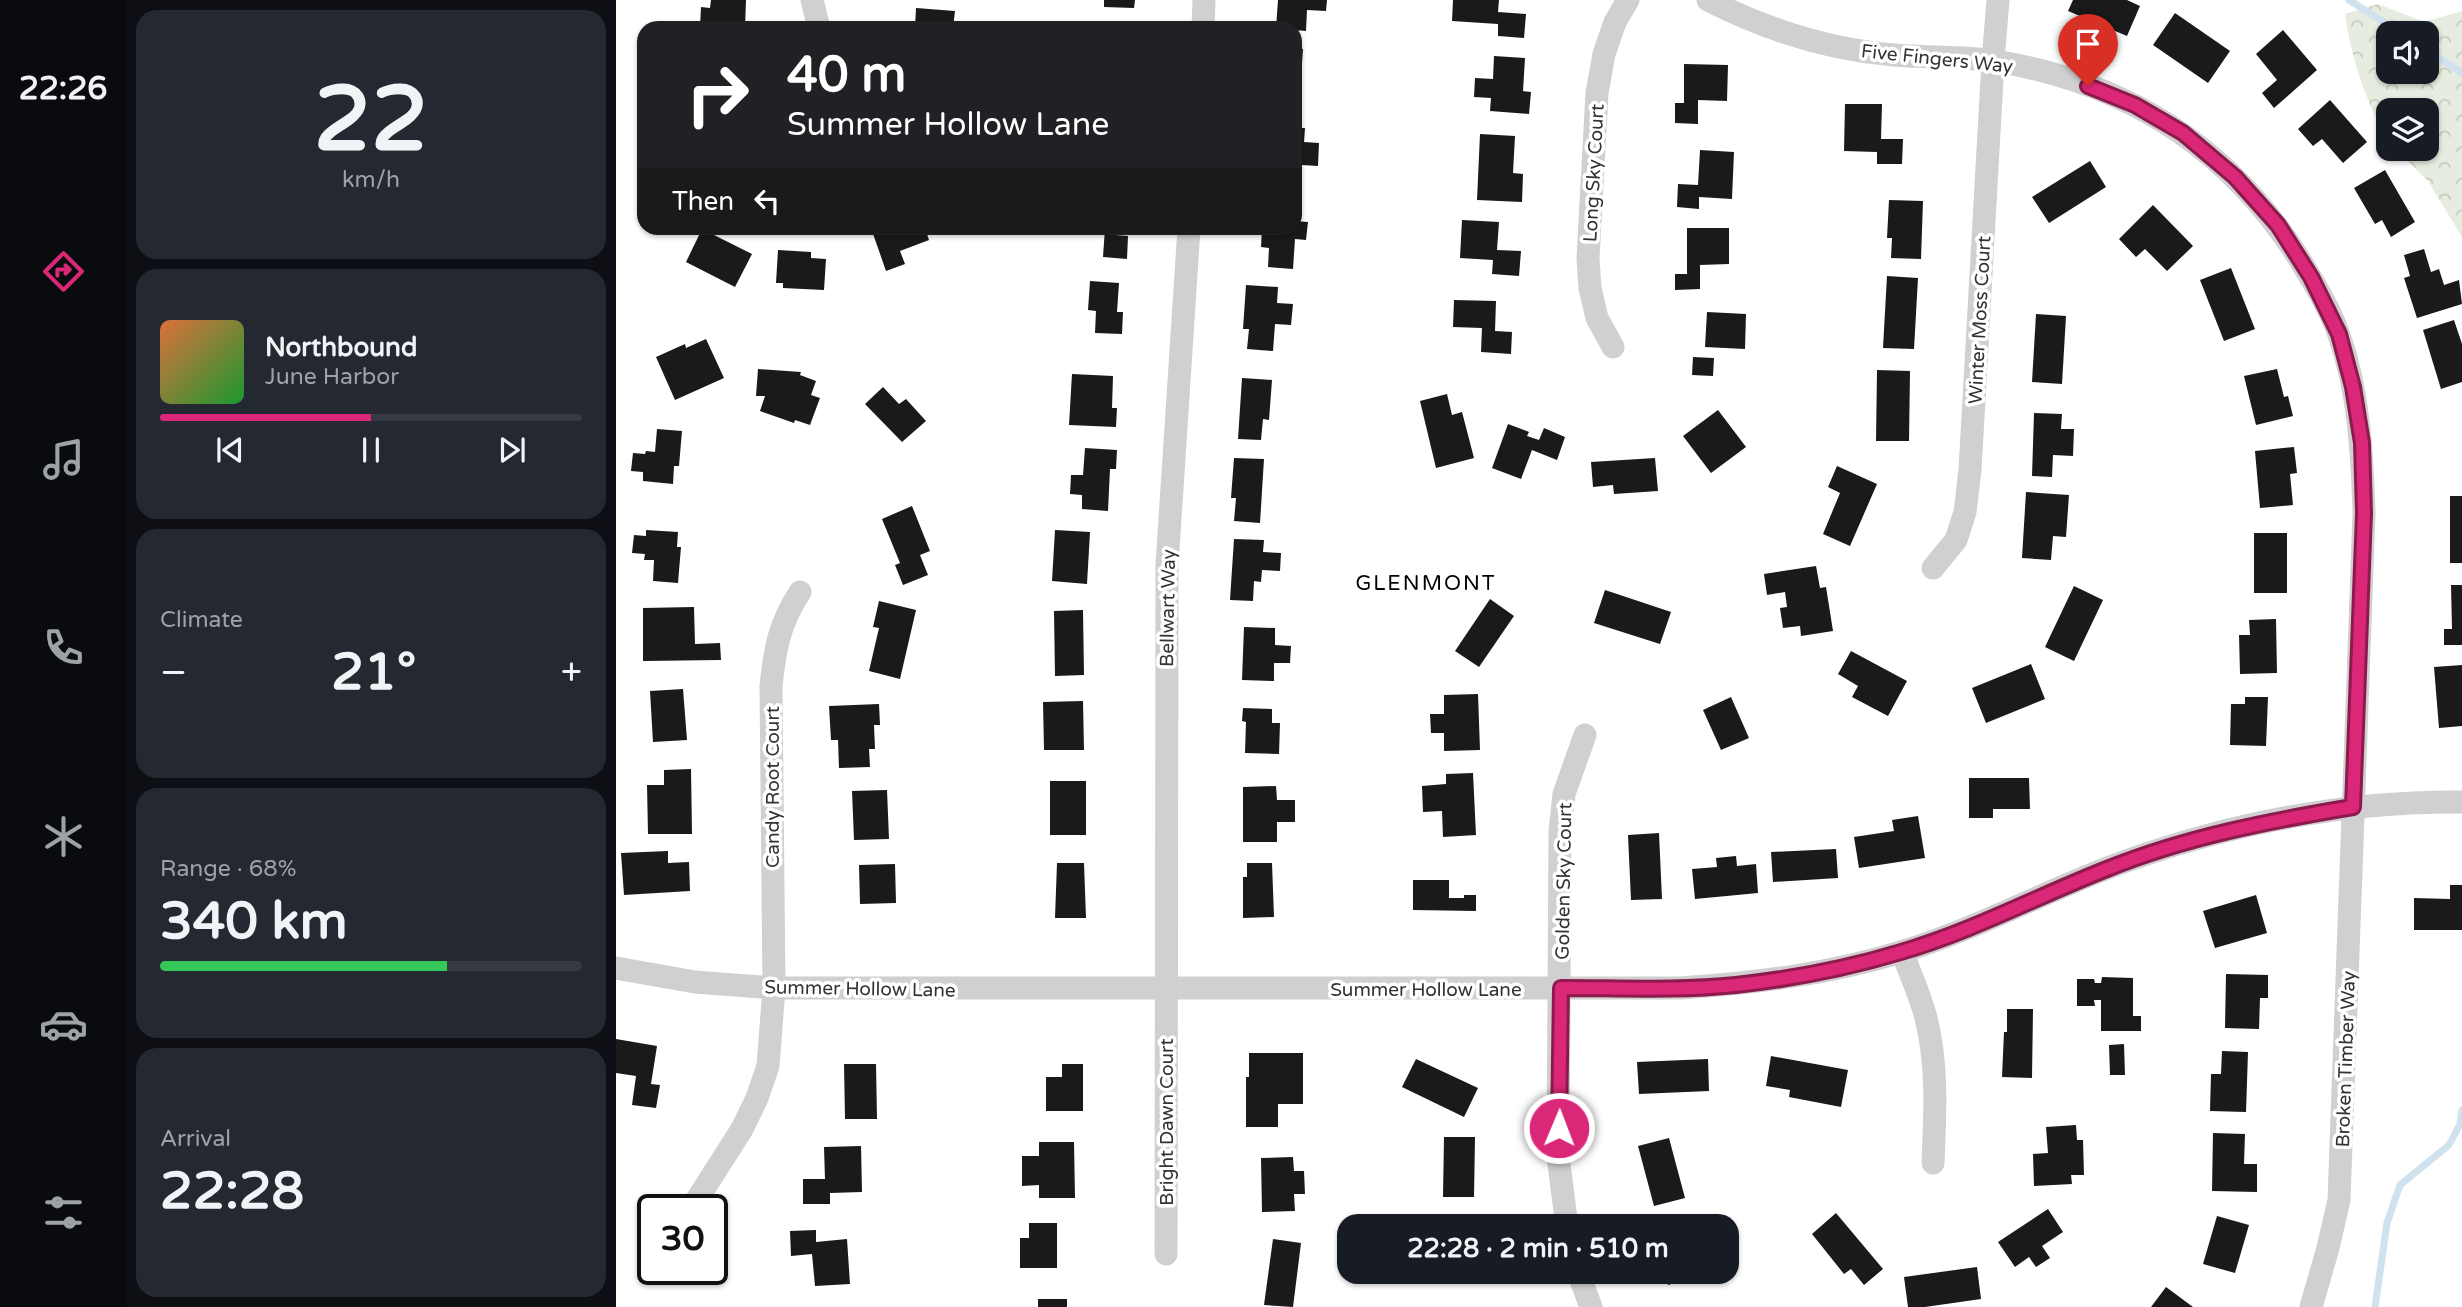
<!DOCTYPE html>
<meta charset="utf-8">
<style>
body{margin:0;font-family:"Varela Round",sans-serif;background:#242831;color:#f1f3f6;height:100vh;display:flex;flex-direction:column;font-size:26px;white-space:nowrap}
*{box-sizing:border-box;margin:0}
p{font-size:23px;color:#9ea1a6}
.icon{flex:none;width:38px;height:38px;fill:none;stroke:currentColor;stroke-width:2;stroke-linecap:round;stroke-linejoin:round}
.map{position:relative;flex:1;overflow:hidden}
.panel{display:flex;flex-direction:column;gap:10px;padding:10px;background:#0d0f14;width:490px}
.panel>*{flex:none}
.hud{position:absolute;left:21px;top:21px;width:665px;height:214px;border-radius:21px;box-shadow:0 2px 5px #0004;background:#202124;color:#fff;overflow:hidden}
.tools{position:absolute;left:1760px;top:21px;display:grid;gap:14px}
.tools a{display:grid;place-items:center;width:63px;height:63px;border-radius:14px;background:#171b24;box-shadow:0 2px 5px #0004;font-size:35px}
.speed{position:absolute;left:21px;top:1194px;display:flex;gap:14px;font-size:35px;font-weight:700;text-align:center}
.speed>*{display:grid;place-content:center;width:91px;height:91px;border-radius:50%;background:#171b24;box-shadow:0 2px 5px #0004;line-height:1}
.speed .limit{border:4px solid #111;border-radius:10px;background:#fff;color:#111}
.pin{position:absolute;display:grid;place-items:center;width:60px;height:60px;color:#fff;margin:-72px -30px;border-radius:50% 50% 50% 0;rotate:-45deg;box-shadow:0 0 7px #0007}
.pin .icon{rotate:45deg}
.me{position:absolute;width:77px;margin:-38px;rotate:1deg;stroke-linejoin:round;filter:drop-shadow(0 0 5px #0008)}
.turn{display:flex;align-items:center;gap:24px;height:147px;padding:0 35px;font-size:32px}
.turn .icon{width:91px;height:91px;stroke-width:2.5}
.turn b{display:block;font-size:49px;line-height:60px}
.then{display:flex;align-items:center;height:66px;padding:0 35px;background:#0003;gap:14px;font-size:26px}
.big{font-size:52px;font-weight:800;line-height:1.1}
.panel .tile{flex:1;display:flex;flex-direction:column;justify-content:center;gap:10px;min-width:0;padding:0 24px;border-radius:21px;background:#242831}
.panel .dial{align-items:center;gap:0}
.dial b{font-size:91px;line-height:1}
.song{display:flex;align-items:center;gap:21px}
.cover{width:84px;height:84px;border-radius:10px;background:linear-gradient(135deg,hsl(20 70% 55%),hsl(130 70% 35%))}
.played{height:7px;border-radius:4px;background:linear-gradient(90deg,#db2777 50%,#363941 50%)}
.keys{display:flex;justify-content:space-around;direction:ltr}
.heat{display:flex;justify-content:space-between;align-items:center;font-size:38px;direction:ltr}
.charge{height:10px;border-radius:5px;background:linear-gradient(90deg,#34c759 68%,#363941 0)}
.trip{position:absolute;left:721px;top:1214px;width:402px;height:70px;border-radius:21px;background:#171b24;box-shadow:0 2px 5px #0004;font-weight:800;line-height:70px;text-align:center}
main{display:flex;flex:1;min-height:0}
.dock{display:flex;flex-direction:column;width:126px;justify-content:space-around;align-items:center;background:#090b0e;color:#9ea1a6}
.dock .icon{width:49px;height:49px}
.dock .on{color:#db2777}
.dock b{font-size:32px;color:#f1f3f6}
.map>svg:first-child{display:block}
.forest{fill:url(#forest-crowns);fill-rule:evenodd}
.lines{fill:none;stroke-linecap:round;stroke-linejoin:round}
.stream{stroke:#cfe2ee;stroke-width:7}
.building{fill:#1a1a1a}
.street{stroke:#d0d0d0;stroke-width:23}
.route-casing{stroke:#8e194d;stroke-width:18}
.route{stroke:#db2777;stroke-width:12}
.labels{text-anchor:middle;stroke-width:7;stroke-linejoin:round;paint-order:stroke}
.street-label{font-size:19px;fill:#333;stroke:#fff}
.neighbourhood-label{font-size:21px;letter-spacing:2px;fill:#000;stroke:#fff}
</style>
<main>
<nav class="dock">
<b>22:26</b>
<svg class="icon on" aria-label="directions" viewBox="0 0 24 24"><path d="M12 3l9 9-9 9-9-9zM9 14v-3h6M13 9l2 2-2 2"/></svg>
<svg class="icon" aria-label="music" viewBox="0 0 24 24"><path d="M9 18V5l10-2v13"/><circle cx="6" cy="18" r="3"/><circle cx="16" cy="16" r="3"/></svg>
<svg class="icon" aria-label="phone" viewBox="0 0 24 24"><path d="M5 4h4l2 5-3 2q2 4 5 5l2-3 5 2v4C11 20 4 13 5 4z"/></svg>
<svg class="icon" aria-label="climate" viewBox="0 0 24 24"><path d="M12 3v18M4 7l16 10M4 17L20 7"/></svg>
<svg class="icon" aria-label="car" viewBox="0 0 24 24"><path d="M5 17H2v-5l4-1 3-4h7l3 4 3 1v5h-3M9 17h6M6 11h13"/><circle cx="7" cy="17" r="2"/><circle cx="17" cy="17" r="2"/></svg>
<svg class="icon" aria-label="filters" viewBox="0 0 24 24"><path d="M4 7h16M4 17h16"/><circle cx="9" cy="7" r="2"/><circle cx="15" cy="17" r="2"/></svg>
</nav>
<section class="panel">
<div class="tile dial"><b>22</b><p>km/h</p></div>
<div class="tile">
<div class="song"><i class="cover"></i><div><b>Northbound</b><p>June Harbor</p></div></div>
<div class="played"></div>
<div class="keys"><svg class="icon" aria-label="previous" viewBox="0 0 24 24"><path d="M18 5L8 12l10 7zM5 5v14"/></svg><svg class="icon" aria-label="pause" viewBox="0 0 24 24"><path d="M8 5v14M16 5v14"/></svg><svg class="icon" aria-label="next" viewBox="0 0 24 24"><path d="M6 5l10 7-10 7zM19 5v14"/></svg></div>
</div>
<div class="tile"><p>Climate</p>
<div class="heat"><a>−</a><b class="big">21°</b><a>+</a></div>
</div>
<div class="tile"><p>Range · 68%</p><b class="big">340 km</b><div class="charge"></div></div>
<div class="tile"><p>Arrival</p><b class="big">22:28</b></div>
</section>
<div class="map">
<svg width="1846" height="1307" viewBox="0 0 1846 1307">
<defs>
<pattern id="forest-crowns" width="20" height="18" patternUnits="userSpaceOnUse" patternTransform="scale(1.75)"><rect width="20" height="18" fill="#e6ecdf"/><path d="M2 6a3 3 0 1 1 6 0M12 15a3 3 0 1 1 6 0" fill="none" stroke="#c6cbc0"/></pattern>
</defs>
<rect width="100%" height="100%" fill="#fff"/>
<path class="forest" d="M1762,4L1808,22L1846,11V237L1812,181L1780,149H1811V110H1773V142C1749,100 1736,61 1729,14ZM1773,33H1811V72H1773Z"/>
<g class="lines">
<g class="stream">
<path d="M1733,0L1785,33"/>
<path d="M1811,50L1846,73"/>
<path d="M1759,1307L1771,1223L1784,1185L1833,1145L1844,1124L1846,1110"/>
</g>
</g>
<g class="building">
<path d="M95,0H130L129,28L84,27L85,7L94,8Z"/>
<path d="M488,0H519L518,8L488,7Z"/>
<path d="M662,0H711L710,11L691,10L690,31L679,30V28H660Z"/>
<path d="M837,0H883L882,12L910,14L908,38L882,36V24L836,21Z"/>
<path d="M1457,0H1511L1524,6L1511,36L1452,11Z"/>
<path d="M300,8L339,11L337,28H299Z"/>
<path d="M1559,13L1614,51L1592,83L1537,45Z"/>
<path d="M1667,30L1701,70L1658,108L1646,93L1661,80L1640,54Z"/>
<path d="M679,48L687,49L683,106H679Z"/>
<path d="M878,56L909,58L907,91L915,92L913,114L874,111L875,98L858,97L859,78L877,79Z"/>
<path d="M1068,64L1112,65L1111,101L1082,100V124L1059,123V103H1068Z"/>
<path d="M1714,100L1751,142L1727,163L1706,139L1697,146L1682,129Z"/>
<path d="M1229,104H1266L1265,139H1287L1286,164H1261V152L1228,151Z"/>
<path d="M679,128H689L688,142L703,143L702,166L686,165L685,189H679Z"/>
<path d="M864,134L899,136L897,173L907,174L906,202L861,200Z"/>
<path d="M1084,150L1118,152L1116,199L1083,197V209L1061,207L1062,184L1082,185Z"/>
<path d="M1474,161L1490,187L1433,223L1416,197Z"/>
<path d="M1769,170L1799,222L1775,237L1766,220L1759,224L1738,188Z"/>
<path d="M1273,200L1307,201L1305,259L1275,258L1276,238H1271Z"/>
<path d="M1537,205L1577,246L1551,271L1529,249L1520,257L1503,239Z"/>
<path d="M846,220L883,222L881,250L905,251L903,276L876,274L877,260L844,258Z"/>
<path d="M679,221L692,222L690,240L679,239L677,269L652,267L653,248L645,247L646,228H679Z"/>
<path d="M255,228H309L313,240L284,251L289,264L270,271Z"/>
<path d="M489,228H500L499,235L512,236L511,259L487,257Z"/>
<path d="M1071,228H1113V264L1084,265V289L1059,290V274H1071Z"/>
<path d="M86,229L136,254L119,287L70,262Z"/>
<path d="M1808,249L1815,272L1823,269L1828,285L1843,280L1846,304L1801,318L1788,278L1794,276L1788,255Z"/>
<path d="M162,250L195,252V258L210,259L208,290L167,288V283H160Z"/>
<path d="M1615,268L1639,329L1608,341L1584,280Z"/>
<path d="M1271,276L1302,278L1298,349L1267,348Z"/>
<path d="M474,281L503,283L501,312H507L506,334L479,333L480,311L472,310Z"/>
<path d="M630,285L662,287L661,303L677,304L675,325L659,324L657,351L631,349L633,329H627Z"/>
<path d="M838,300L880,301L879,331L896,332L895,354L865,352L866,328L837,327Z"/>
<path d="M1091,312L1130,314L1129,349L1089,347Z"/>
<path d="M1420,314L1450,316L1446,384L1416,382Z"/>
<path d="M1838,320L1846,344V382L1825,389L1807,330Z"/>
<path d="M90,339L108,378L59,400L40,357L69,344L70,348Z"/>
<path d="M1077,357L1098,358L1097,376L1076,375Z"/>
<path d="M142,369L185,372L184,375L200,381L195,395L204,398L194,425L179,420L178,423L144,411L149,396H140Z"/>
<path d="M1661,369L1668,397L1672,396L1677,416L1640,425L1628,376Z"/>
<path d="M1261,370L1294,371L1293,441H1260Z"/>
<path d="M456,374L497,376L496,408H501L500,427L453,425Z"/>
<path d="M626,378L656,380L653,420L647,419L645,440L622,439Z"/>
<path d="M267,387L283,404L290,399L310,421L286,442L249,404Z"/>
<path d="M831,394L836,415L846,412L858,458L820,468L804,401Z"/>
<path d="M1102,410L1130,447L1095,473L1067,436Z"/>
<path d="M1418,413L1446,414L1445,429H1458L1457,456L1437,455L1436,477L1416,476Z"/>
<path d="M892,424L913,432L911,436L923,440L928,428L949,437L941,460L916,450L905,479L876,468Z"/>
<path d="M41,429L66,431L63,466H58L57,484L27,481V472L15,471L17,453L29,454L30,451L39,452Z"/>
<path d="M1678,447L1681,473L1674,474L1677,505L1644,508L1639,451Z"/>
<path d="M469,448L501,450L500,469H494L492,511L466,509V495L454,494L455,475H467Z"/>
<path d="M618,458L648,459L644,523L618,521L620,498H615Z"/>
<path d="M1039,458L1042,491L998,494L997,485L977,487L975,462Z"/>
<path d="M1221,466L1261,484L1234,546L1207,534L1224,493L1212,487Z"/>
<path d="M1410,492L1453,495L1450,537L1437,536L1435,560L1406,558Z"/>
<rect x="1834" y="496" width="12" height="67"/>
<path d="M296,506L314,551L304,555L312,575L287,585L279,565L284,563L266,519Z"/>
<path d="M30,530L62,532L61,547H65L62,583L37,581L38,560H28L29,554L16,553L18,535L30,536Z"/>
<path d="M439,530L474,532L471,584L436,581Z"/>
<rect x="1638" y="533" width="33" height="60"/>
<path d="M618,539L648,540L647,552L665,553L664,571L646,570L645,582L638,581L637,601L614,600Z"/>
<path d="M1200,566L1204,588L1210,587L1217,631L1185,636L1184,626L1167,628L1164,608L1171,607L1169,592L1151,595L1148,574Z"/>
<path d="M1835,585H1846V645H1828V629H1836Z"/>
<path d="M1458,586L1487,600L1458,661L1429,647Z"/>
<path d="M989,590L1055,612L1044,644L978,623Z"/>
<path d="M874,599L898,616L863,667L839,651Z"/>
<path d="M263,601L300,610L284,679L253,671L263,628L257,627Z"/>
<path d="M78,607L79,644L104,643L105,660L27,661V608Z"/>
<path d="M467,610L468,675L439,676L438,611Z"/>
<path d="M1660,619L1661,673L1624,674L1623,635H1634L1633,620Z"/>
<path d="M628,627L659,628V645L675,646L674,663H658V681L626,680Z"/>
<path d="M1235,651L1291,681L1272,716L1236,697L1242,686L1222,674Z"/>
<path d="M1415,664L1429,699L1370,723L1356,688Z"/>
<path d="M1846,665V726L1823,728L1818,667Z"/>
<path d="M67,689L71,740L37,742L34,691Z"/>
<path d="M862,694L864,750L828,751V733H815L814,714H828V695Z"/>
<path d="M1115,697L1133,738L1105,750L1087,710Z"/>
<path d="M1629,697H1652L1650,746L1614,745L1615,704H1629Z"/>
<path d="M467,701L468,750H428L427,702Z"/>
<path d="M263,704L264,725H258L259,749H253L254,767L223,768L222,740H215L213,706Z"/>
<path d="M627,708L656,709V723H664L663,754L629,753L630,722L626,721Z"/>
<path d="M75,769L76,834H32L31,785H48V770Z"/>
<path d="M857,773L860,835L827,837L826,811L807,812L806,786L830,784V774Z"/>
<path d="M1353,778H1413L1414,809H1377V818H1353Z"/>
<rect x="434" y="781" width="36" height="54"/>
<path d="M660,786L661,800H679V822H661V842H627V787Z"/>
<path d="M271,790L273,839L238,840L236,791Z"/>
<path d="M1302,816L1309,858L1243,868L1238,837L1278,831L1276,820Z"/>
<path d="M1043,833L1046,899L1015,900L1012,835Z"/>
<path d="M1220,849L1222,878L1157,882L1155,852Z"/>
<path d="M52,851V863L73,862L74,891L8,895L5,853Z"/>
<path d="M1120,856L1121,866L1140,864L1142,893L1079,899L1076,869L1101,867L1100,858Z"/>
<path d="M441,863H468L470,918H439Z"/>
<path d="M631,863H656L658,917L627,918V877H631Z"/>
<path d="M279,864L280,903L244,904L243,865Z"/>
<path d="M797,880H833V898H848V895H860V911L797,910Z"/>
<path d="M1834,885H1846V930H1798V898L1834,899Z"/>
<path d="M1640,895L1651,933L1599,948L1587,911Z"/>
<path d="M1610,974L1652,975V998H1644L1643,1029L1609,1028Z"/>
<path d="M1486,977L1517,978V1016H1525V1031H1485V1000H1478L1479,1006H1461V979H1478L1479,983H1485Z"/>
<path d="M1391,1009H1417L1416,1078L1386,1077L1388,1032H1391Z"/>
<path d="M0,1039L41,1046L35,1084L44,1085L40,1108L16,1105L20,1076L0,1073Z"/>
<path d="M1508,1044L1509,1075H1494L1493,1045Z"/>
<path d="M1606,1051L1632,1052L1630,1112L1594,1111L1595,1074H1605Z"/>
<path d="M633,1053H687V1104H662V1127H630V1077H633Z"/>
<path d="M1155,1056L1232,1070L1225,1107L1173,1097L1174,1090L1150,1086Z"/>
<path d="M800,1059L862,1088L848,1117L786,1087Z"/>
<path d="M1092,1059L1093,1091L1023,1094L1021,1062Z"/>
<path d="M228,1064H260L261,1119H229Z"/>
<path d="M446,1064H467V1111H430V1077H446Z"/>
<path d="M1460,1125L1461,1140H1467L1468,1175H1455L1456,1184L1418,1186L1417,1154L1432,1153L1430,1127Z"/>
<path d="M1597,1133L1629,1134L1628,1164H1641V1192L1596,1191Z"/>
<path d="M828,1137H859L858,1197H827Z"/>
<path d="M1053,1138L1069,1198L1038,1206L1022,1146Z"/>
<path d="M423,1142H458L459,1198H423V1185L406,1186V1156H423Z"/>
<path d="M245,1146L246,1192L214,1193V1204H187V1179H209L208,1147Z"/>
<path d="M677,1157L678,1171H688L689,1194H678L679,1211L646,1212L645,1158Z"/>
<path d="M1432,1209L1447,1232L1426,1246L1434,1258L1420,1267L1413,1257L1399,1267L1382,1242Z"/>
<path d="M1220,1213L1267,1269L1248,1285L1235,1269L1228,1274L1196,1234Z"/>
<path d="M1601,1216L1633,1225L1619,1273L1587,1264Z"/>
<path d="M856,1221L857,1227H829L828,1225Z"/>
<path d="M413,1223H441V1268H404V1238H413Z"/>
<path d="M200,1230V1242L231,1239L234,1284L199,1286L196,1254L175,1256L174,1231Z"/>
<path d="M657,1239L685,1243L677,1307L648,1305Z"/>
<path d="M1361,1267L1365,1299L1309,1307H1292L1288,1277Z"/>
<path d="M835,1272H865L866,1276L837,1281Z"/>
<path d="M1048,1272H1095V1273L1052,1285Z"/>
<path d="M1550,1287L1577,1307H1535Z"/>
<rect x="422" y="1299" width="29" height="8"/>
</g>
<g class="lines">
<g class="street">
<path d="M196,0L203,28"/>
<path d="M1092,0C1149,29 1214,50 1278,55C1312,58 1346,56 1379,61C1510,82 1613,147 1684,260C1698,283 1714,309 1723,335C1743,392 1746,452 1748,513L1723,1200L1712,1248L1695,1307"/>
<path d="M587,28L588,0"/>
<path d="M997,347L981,318L974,288L972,258L981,93L988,54L999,22L1012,0"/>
<path d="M1317,568L1340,540L1349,512L1354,470L1377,61L1382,0"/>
<path d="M1286,952C1294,973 1304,995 1310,1018C1322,1065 1319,1115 1317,1163"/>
<path d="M0,968L79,982L158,988H1064C1139,983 1215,974 1288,951C1359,929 1424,894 1494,867C1606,825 1726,801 1846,802"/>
<path d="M75,1209L126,1129L141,1098L152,1066L158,988L155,686C159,649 163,624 184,592"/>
<path d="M951,1227L942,1156L944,832L948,794L969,735"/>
<path d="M550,1254L551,565L573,228"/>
<path d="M962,1272L975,1307"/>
</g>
</g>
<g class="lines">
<g class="route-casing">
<path id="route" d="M943,1128L945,988C1003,988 1062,991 1120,985C1175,979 1232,968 1285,952C1357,931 1422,896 1491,869C1570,837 1653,821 1737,807L1748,513L1746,443L1737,387L1723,334L1695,277L1662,225L1619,177L1567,133L1519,105L1472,86"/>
</g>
<use href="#route" class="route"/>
</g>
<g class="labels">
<g class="street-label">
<text transform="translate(1321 58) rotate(6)" y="7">Five Fingers Way</text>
<text transform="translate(977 173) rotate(-87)" y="7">Long Sky Court</text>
<text transform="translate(1363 320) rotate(-87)" y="7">Winter Moss Court</text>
<text transform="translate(551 608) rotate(-89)" y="7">Bellwart Way</text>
<text transform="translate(156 787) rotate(-90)" y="7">Candy Root Court</text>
<text transform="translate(947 881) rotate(-89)" y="7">Golden Sky Court</text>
<text transform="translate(244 988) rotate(1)" y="7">Summer Hollow Lane</text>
<text x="810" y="996">Summer Hollow Lane</text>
<text transform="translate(1729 1059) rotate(-88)" y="7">Broken Timber Way</text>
<text transform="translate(550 1122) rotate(-90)" y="7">Bright Dawn Court</text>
</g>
<g class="neighbourhood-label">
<text x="810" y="590">GLENMONT</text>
</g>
</g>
</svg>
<div class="tools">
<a><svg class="icon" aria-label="sound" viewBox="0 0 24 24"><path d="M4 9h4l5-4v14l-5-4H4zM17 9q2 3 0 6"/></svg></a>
<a><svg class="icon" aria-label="layers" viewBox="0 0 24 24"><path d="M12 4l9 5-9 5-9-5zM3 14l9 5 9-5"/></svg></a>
</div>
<div class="speed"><div class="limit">30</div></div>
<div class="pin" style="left:1472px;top:86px;background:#d93025"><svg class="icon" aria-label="arrive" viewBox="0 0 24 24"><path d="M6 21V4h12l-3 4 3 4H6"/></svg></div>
<svg class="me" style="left:943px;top:1128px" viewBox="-20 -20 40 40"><circle r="17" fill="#db2777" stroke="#fff" stroke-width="3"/><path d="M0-11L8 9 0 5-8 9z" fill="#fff"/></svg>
<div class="trip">22:28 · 2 min · 510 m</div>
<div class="hud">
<div class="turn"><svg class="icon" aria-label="right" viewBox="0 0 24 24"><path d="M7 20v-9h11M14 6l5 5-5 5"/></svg><div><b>40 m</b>Summer Hollow Lane</div></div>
<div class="then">Then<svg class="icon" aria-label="left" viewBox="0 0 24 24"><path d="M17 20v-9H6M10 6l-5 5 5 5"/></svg></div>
</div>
</div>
</main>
